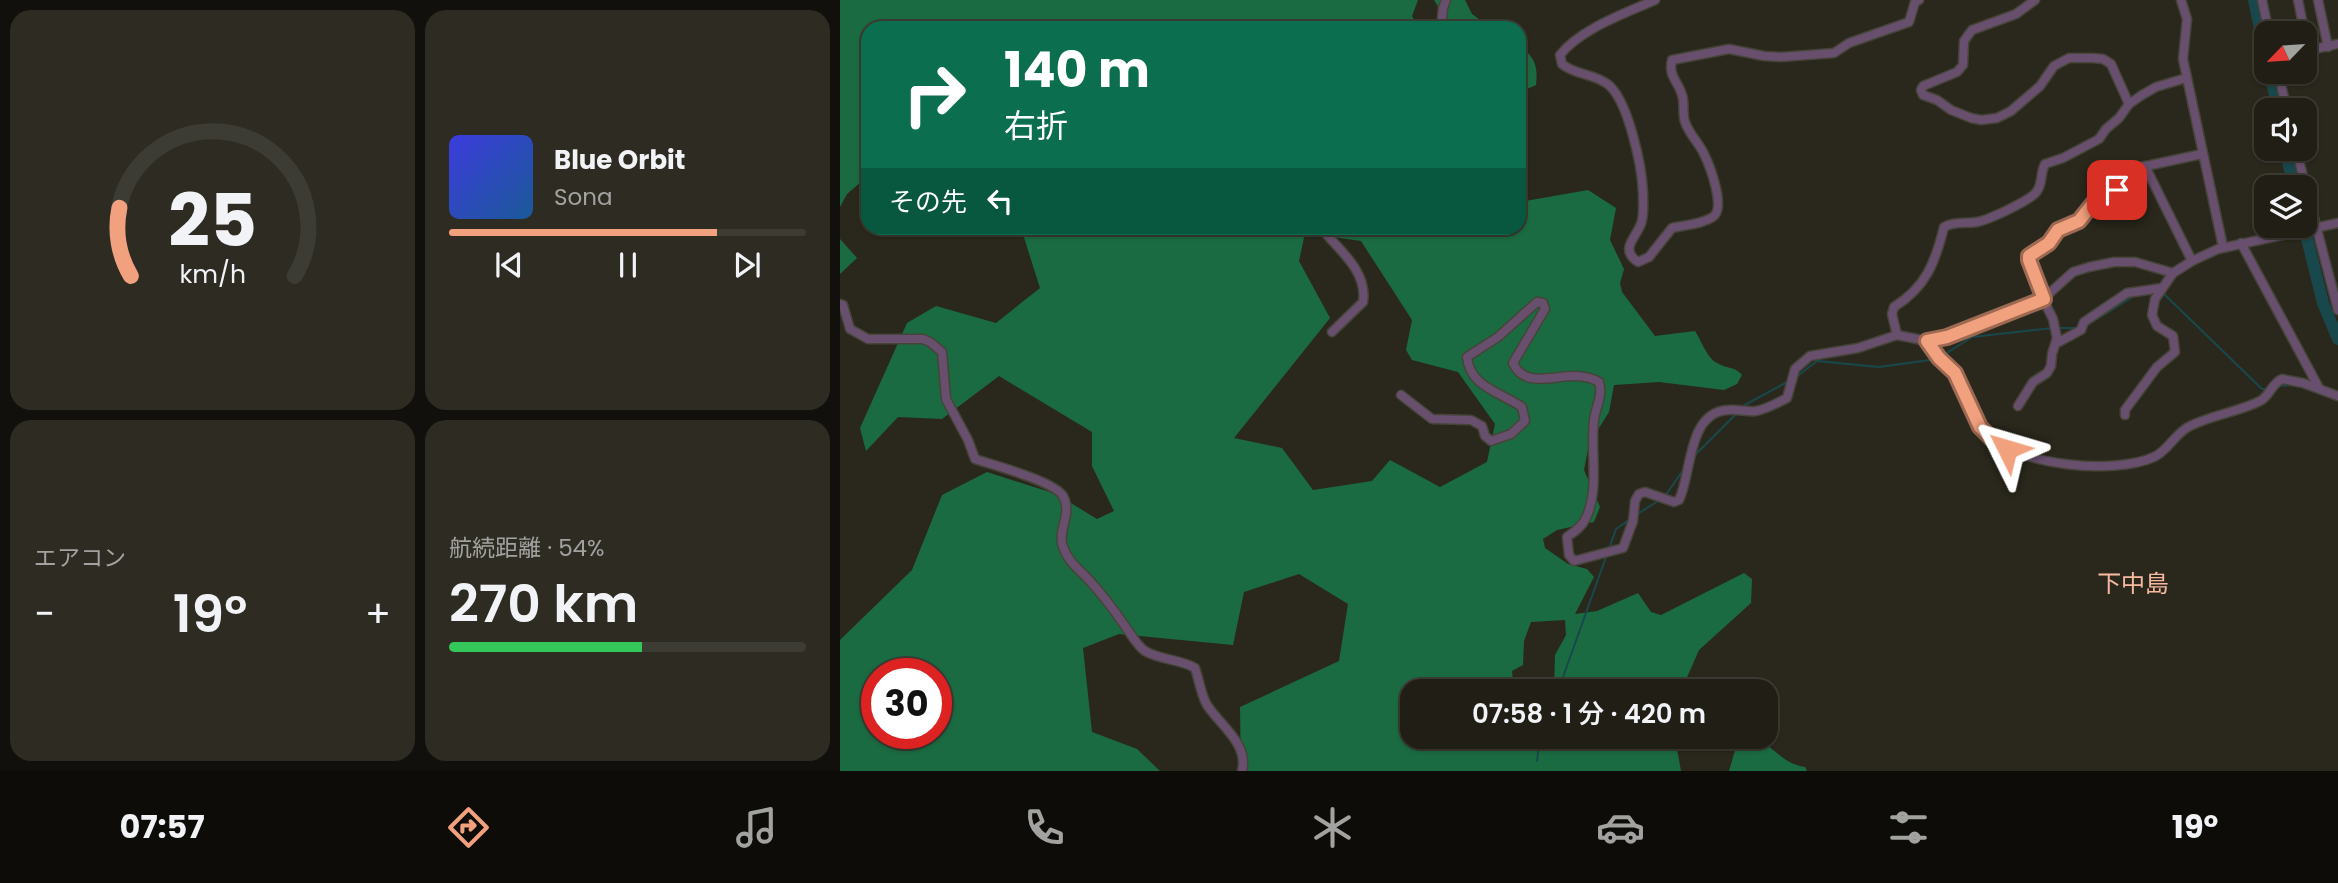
<!DOCTYPE html>
<html lang="ja">
<meta charset="utf-8">
<style>
body{margin:0;font-family:Poppins,"Noto Sans JP",sans-serif;background:#2d2b22;color:#f1f3f6;height:100vh;display:flex;flex-direction:column;font-size:26px;white-space:nowrap}
*{box-sizing:border-box;margin:0}
p{font-size:23px;color:#a2a2a0}
.icon{flex:none;width:38px;height:38px;fill:none;stroke:currentColor;stroke-width:2;stroke-linecap:round;stroke-linejoin:round}
.map{position:relative;flex:1;overflow:hidden}
.drawer{display:flex;flex-direction:column;gap:10px;padding:10px;background:#12100c;width:840px}
.drawer>*{flex:none}
.guide{position:absolute;left:21px;top:21px;width:665px;height:214px;border-radius:21px;box-shadow:0 2px 5px #0004,0 0 0 2px #3d3c34;background:#0b6e4f;color:#fff;overflow:hidden}
.needle{width:46px;rotate:245deg}
.tools{position:absolute;left:1414px;top:21px;display:grid;gap:14px}
.tools a{display:grid;place-items:center;width:63px;height:63px;border-radius:14px;background:#201e15;box-shadow:0 2px 5px #0004,0 0 0 2px #3d3c34;font-size:35px}
.speed{position:absolute;left:21px;top:658px;display:flex;gap:14px;font-size:35px;font-weight:700;text-align:center}
.speed>*{display:grid;place-content:center;width:91px;height:91px;border-radius:50%;background:#201e15;box-shadow:0 2px 5px #0004,0 0 0 2px #3d3c34;line-height:1}
.speed .limit{border:10px solid #d22;background:#fff;color:#111}
.pin{position:absolute;display:grid;place-items:center;width:60px;height:60px;color:#fff;margin:-30px;border-radius:14px;box-shadow:0 4px 10px #0006}
.me{position:absolute;width:77px;margin:-38px;rotate:310deg;stroke-linejoin:round;filter:drop-shadow(0 0 5px #0008)}
.turn{display:flex;align-items:center;gap:24px;height:147px;padding:0 28px;font-size:32px}
.turn .icon{width:91px;height:91px;stroke-width:2.5}
.turn b{display:block;font-size:49px;line-height:60px}
.then{display:flex;align-items:center;height:66px;padding:0 28px;background:#0003;gap:14px;font-size:26px}
.big{font-size:52px;font-weight:600;line-height:1.1}
.drawer .card{flex:1;display:flex;flex-direction:column;justify-content:center;gap:10px;min-width:0;padding:0 24px;border-radius:21px;background:#2d2b22}
.drawer .dial{align-items:center;gap:0}
.dial svg{height:182px;overflow:visible;fill:none;stroke:#3d3c34;stroke-width:7;stroke-linecap:round;text-anchor:middle}
.dial text{fill:#f1f3f6;stroke:none}
.song{display:flex;align-items:center;gap:21px}
.cover{width:84px;height:84px;border-radius:10px;background:linear-gradient(135deg,hsl(240 70% 55%),hsl(210 70% 35%))}
.played{height:7px;border-radius:4px;background:linear-gradient(90deg,#f2a17e 75%,#3d3c34 75%)}
.keys{display:flex;justify-content:space-around;direction:ltr}
.heat{display:flex;justify-content:space-between;align-items:center;font-size:38px;direction:ltr}
.charge{height:10px;border-radius:5px;background:linear-gradient(90deg,#34c759 54%,#3d3c34 0)}
.drawer .tiles{flex:1;display:grid;gap:10px;grid-template-columns:repeat(2,1fr)}
.trip{position:absolute;left:560px;top:679px;width:378px;height:70px;border-radius:21px;background:#201e15;box-shadow:0 2px 5px #0004,0 0 0 2px #3d3c34;font-weight:600;line-height:70px;text-align:center}
.tabs{display:flex;height:112px;justify-content:space-around;align-items:center;background:#0d0c08;color:#a2a2a0}
.tabs .icon{width:49px;height:49px}
.tabs .on{color:#f2a17e}
.tabs b{font-size:32px;color:#f1f3f6}
main{display:flex;flex:1;min-height:0}
.map>svg:first-child{display:block}
.forest{fill:#1b6b42;fill-rule:evenodd}
.lines{fill:none;stroke-linecap:round;stroke-linejoin:round}
.stream{stroke:#19484c;stroke-width:2}
.river{stroke:#19484c;stroke-width:12}
.minor-casing{stroke:#464439;stroke-width:11}
.minor{stroke:#684f6e;stroke-width:8}
.route-casing{stroke:#9d6952;stroke-width:18}
.route{stroke:#f2a17e;stroke-width:12}
.labels{text-anchor:middle;stroke-width:6;stroke-linejoin:round;paint-order:stroke}
.quarter-label{font-size:24px;fill:#f7b99f;stroke:#2a281c}
</style>
<main>
<section class="drawer">
<div class="tiles">
<div class="card dial"><svg viewBox="0 0 100 80">
<path d="M14 69A42 42 0 1 1 86 69"/>
<path d="M14 69A42 42 0 0 1 9 39" stroke="#f2a17e"/>
<text x="50" y="56" font-size="32" font-weight="700">25</text>
<text x="50" y="72" font-size="11">km/h</text>
</svg></div>
<div class="card">
<div class="song"><i class="cover"></i><div><b>Blue Orbit</b><p>Sona</p></div></div>
<div class="played"></div>
<div class="keys"><svg class="icon" aria-label="previous" viewBox="0 0 24 24"><path d="M18 5L8 12l10 7zM5 5v14"/></svg><svg class="icon" aria-label="pause" viewBox="0 0 24 24"><path d="M8 5v14M16 5v14"/></svg><svg class="icon" aria-label="next" viewBox="0 0 24 24"><path d="M6 5l10 7-10 7zM19 5v14"/></svg></div>
</div>
<div class="card"><p>エアコン</p>
<div class="heat"><a>−</a><b class="big">19°</b><a>+</a></div>
</div>
<div class="card"><p>航続距離 · 54%</p><b class="big">270 km</b><div class="charge"></div></div>
</div>
</section>
<div class="map">
<svg width="1498" height="771" viewBox="0 0 1498 771">
<rect width="100%" height="100%" fill="#2a281c"/>
<g class="forest">
<path d="M0,0H578L572,16L578,28H28V176L7,194L0,207Z"/>
<path d="M594,0H625L632,14L651,28H611Z"/>
<path d="M679,46C695,56 698,67 696,85L687,89L679,85Z"/>
<path d="M748,190L776,208L770,240L784,269L780,283L782,292L815,336L855,331C861,340 867,358 877,363C886,369 895,366 902,375L897,384L884,390L819,382L774,385L769,412L749,444L744,470L760,507L754,522L717,530L703,539L705,548L728,564L747,569L754,577L735,614L757,611L798,593L811,612L821,615L904,573L912,579L911,603L859,650L841,691H714L715,655L726,635L725,620L691,622L684,641L683,665L672,671L674,691H572V737H835L841,771H401L400,707L499,661L508,604L459,574L404,592L393,645L279,634L243,648L252,732L297,749L320,771H0V640L72,570L102,495L147,472L216,494L257,519L274,511L252,466V432L159,376L102,419L58,417L26,451L20,428L67,323L96,306L156,323L200,288L181,228H679V202ZM465,233L521,241L572,320L566,350L572,360L618,372L655,424L647,462L600,487L550,460L532,481L473,490L442,448L394,438L490,318L459,261ZM37,674H96V733H37Z"/>
<path d="M0,239L17,258L0,274Z"/>
<path d="M899,737C929,734 936,763 965,767L967,771H889Z"/>
</g>
<g class="lines">
<g class="stream">
<path d="M1324,294L1422,389H1426"/>
<path d="M1246,326L1294,296"/>
<path d="M1218,328H1237"/>
<path d="M1102,356L1132,337L1213,328"/>
<path d="M955,378L977,361L1039,367L1097,359"/>
<path d="M1438,386L1454,385"/>
<path d="M1459,386L1477,392"/>
<path d="M903,406L947,382"/>
<path d="M854,456L897,413"/>
<path d="M825,496L844,469"/>
<path d="M796,515L818,501"/>
<path d="M769,549L776,529L789,520"/>
<path d="M718,691L766,557"/>
<path d="M697,761L700,737"/>
</g>
<g class="river">
<path d="M1414,0L1426,57"/>
<path d="M1430,72L1438,110"/>
<path d="M1445,149L1454,187"/>
<path d="M1464,226L1483,303L1498,339"/>
</g>
<g class="minor-casing">
<g id="minor">
<path d="M815,0C786,13 740,29 720,55L722,64C735,75 751,73 766,83C788,97 802,167 803,193C803,202 804,212 802,220C800,235 777,248 798,262L809,257L832,228C844,225 864,224 874,216C885,206 870,166 864,154C859,143 849,134 845,122C842,113 845,103 842,95C838,81 828,76 832,60L889,49L924,56L941,57L994,53L1009,43L1069,22L1075,2L1079,0"/>
<path d="M1195,0L1176,14L1132,30L1124,41L1123,65L1117,72L1083,86L1081,90L1083,95L1097,100L1111,110L1131,118L1141,120L1157,118L1171,111L1200,86L1214,66L1229,58H1253L1263,59L1271,64L1289,104"/>
<path d="M1341,0L1347,19L1343,59L1383,247"/>
<path d="M1422,0L1429,33"/>
<path d="M1458,0L1468,50"/>
<path d="M1478,0L1488,47"/>
<path d="M601,28L603,8L606,0"/>
<path d="M1465,51L1498,44"/>
<path d="M1438,72L1447,110"/>
<path d="M1456,149L1498,310"/>
<path d="M1305,166L1352,261"/>
<path d="M481,228C498,249 528,271 523,302L492,332"/>
<path d="M1401,243L1479,388"/>
<path d="M1204,299L1189,260L1190,255L1207,244L1218,230L1238,222L1256,200L1277,190L1297,168L1362,154"/>
<path d="M0,304L3,305L10,329L28,339H83L90,342L102,352L106,399L128,440L135,459C153,465 214,481 223,496C233,514 217,529 223,547C229,563 238,568 249,580C262,594 274,610 285,626C291,634 297,646 305,651C320,660 340,659 355,668C359,679 361,695 367,705C380,725 409,744 402,771"/>
<path d="M1057,335L1052,314L1054,307C1086,287 1095,263 1104,227C1115,221 1126,224 1137,222C1148,220 1192,200 1197,191C1203,183 1200,173 1205,164L1223,158L1259,139L1266,129L1279,118L1289,104L1302,95L1316,87L1346,78"/>
<path d="M1087,341C1092,346 1095,353 1099,358C1105,365 1113,369 1118,377C1129,396 1131,418 1146,434C1178,466 1274,475 1314,457C1329,450 1335,433 1350,426C1372,415 1398,412 1420,401C1430,396 1431,384 1442,379L1463,383L1498,396"/>
<path d="M1217,343L1241,330L1244,322L1287,293L1322,288"/>
<path d="M561,395L592,419L631,420L642,426L645,436L651,441L671,434L685,421L682,407C660,392 630,387 627,357L658,337L697,302L703,303L705,309L673,363C688,396 730,364 759,382C763,396 756,406 754,420C750,451 760,488 746,518C742,527 734,532 727,537L729,555L734,561L783,548L793,521L795,501L799,494L805,492L834,502L839,500C852,474 847,412 888,410C897,409 907,412 916,411C927,409 937,403 947,398L955,369L970,356L1018,348L1057,335L1087,341L1107,337L1203,299L1233,272L1249,267L1274,262H1295L1333,273"/>
<path d="M1178,406L1193,382L1207,373L1211,366L1212,354L1217,338L1213,319L1203,299"/>
<path d="M1285,415V410L1317,367L1335,352L1333,336L1317,326L1312,315L1315,299L1333,273L1352,261L1378,249L1498,223"/>
</g>
</g>
<use href="#minor" class="minor"/>
</g>
<g class="lines">
<g class="route-casing">
<path id="route" d="M1167,449L1153,440L1140,427L1115,373L1099,358L1087,341L1107,337L1204,299L1189,260V256L1209,243L1218,230L1239,221L1255,201L1277,190"/>
</g>
<use href="#route" class="route"/>
</g>
<g class="labels">
<g class="quarter-label">
<text x="1293" y="592">下中島</text>
</g>
</g>
</svg>
<div class="tools">
<a><svg class="needle" viewBox="-14 -14 28 28"><path d="M0-13l5 13h-10z" fill="#e53935"/><path d="M0 13l5-13h-10z" fill="#a2a2a0"/></svg></a>
<a><svg class="icon" aria-label="sound" viewBox="0 0 24 24"><path d="M4 9h4l5-4v14l-5-4H4zM17 9q2 3 0 6"/></svg></a>
<a><svg class="icon" aria-label="layers" viewBox="0 0 24 24"><path d="M12 4l9 5-9 5-9-5zM3 14l9 5 9-5"/></svg></a>
</div>
<div class="speed"><div class="limit">30</div></div>
<div class="pin" style="left:1277px;top:190px;background:#d93025"><svg class="icon" aria-label="arrive" viewBox="0 0 24 24"><path d="M6 21V4h12l-3 4 3 4H6"/></svg></div>
<svg class="me" style="left:1167px;top:449px" viewBox="-20 -20 40 40"><path d="M0-17L14 15 0 8-14 15z" fill="#f2a17e" stroke="#fff" stroke-width="4"/></svg>
<div class="trip">07:58 · 1 分 · 420 m</div>
<div class="guide">
<div class="turn"><svg class="icon" aria-label="right" viewBox="0 0 24 24"><path d="M7 20v-9h11M14 6l5 5-5 5"/></svg><div><b>140 m</b>右折</div></div>
<div class="then">その先<svg class="icon" aria-label="left" viewBox="0 0 24 24"><path d="M17 20v-9H6M10 6l-5 5 5 5"/></svg></div>
</div>
</div>
</main>
<nav class="tabs">
<b>07:57</b>
<svg class="icon on" aria-label="directions" viewBox="0 0 24 24"><path d="M12 3l9 9-9 9-9-9zM9 14v-3h6M13 9l2 2-2 2"/></svg>
<svg class="icon" aria-label="music" viewBox="0 0 24 24"><path d="M9 18V5l10-2v13"/><circle cx="6" cy="18" r="3"/><circle cx="16" cy="16" r="3"/></svg>
<svg class="icon" aria-label="phone" viewBox="0 0 24 24"><path d="M5 4h4l2 5-3 2q2 4 5 5l2-3 5 2v4C11 20 4 13 5 4z"/></svg>
<svg class="icon" aria-label="climate" viewBox="0 0 24 24"><path d="M12 3v18M4 7l16 10M4 17L20 7"/></svg>
<svg class="icon" aria-label="car" viewBox="0 0 24 24"><path d="M5 17H2v-5l4-1 3-4h7l3 4 3 1v5h-3M9 17h6M6 11h13"/><circle cx="7" cy="17" r="2"/><circle cx="17" cy="17" r="2"/></svg>
<svg class="icon" aria-label="filters" viewBox="0 0 24 24"><path d="M4 7h16M4 17h16"/><circle cx="9" cy="7" r="2"/><circle cx="15" cy="17" r="2"/></svg>
<b>19°</b>
</nav>
